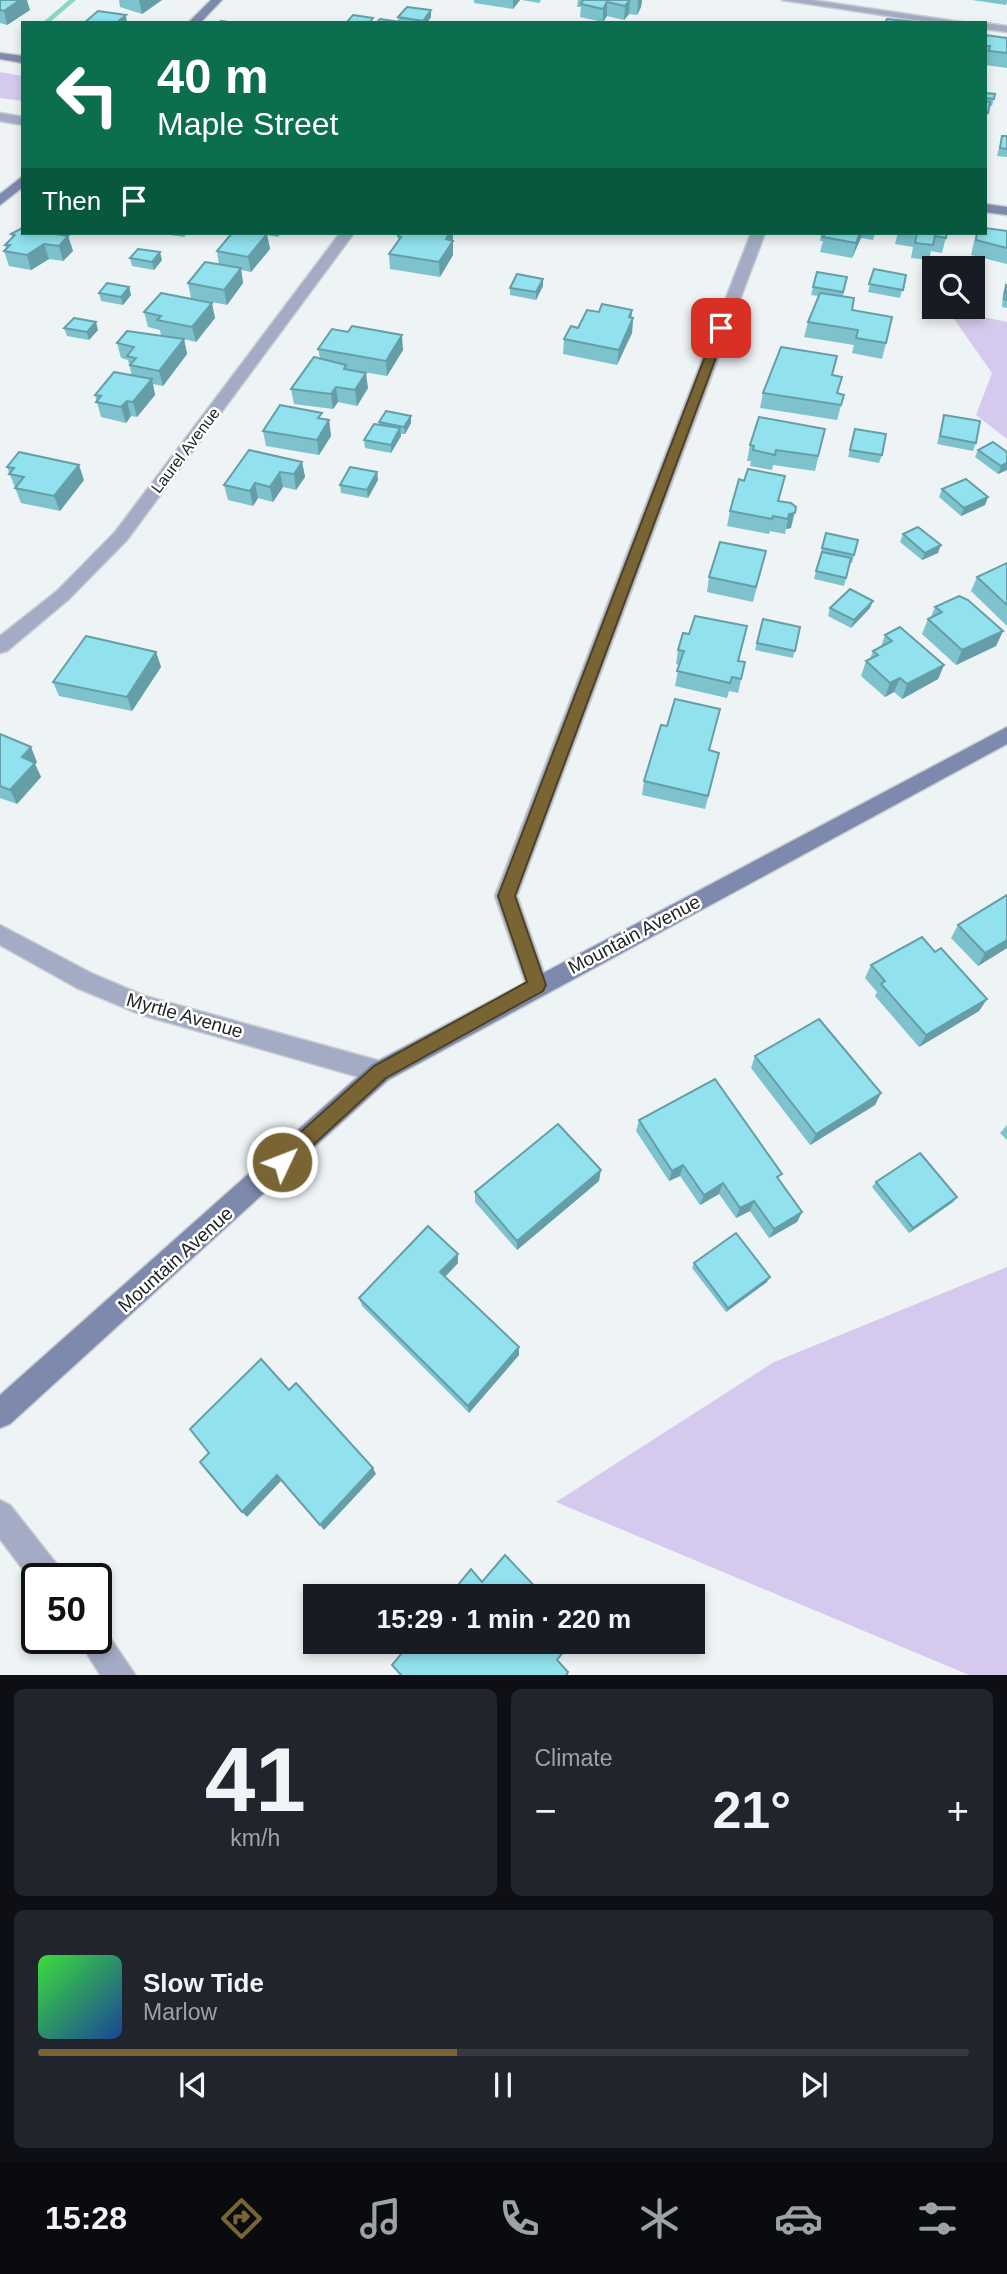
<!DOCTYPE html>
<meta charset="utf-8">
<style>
body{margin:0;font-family:Arial,sans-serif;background:#20242c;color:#f1f3f6;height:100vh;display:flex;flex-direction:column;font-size:26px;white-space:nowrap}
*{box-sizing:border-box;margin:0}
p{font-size:23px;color:#9ea1a6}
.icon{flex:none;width:38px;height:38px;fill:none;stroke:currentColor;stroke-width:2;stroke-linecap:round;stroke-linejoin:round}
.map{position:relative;height:1675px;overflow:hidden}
.panel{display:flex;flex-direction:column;gap:14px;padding:14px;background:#0d0f14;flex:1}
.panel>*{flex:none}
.top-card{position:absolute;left:21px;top:21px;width:966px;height:214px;border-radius:0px;box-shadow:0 4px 10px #0003;background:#0b6e4f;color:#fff;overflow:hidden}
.controls{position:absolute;left:922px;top:256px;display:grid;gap:14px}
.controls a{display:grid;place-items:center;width:63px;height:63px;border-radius:0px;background:#171b24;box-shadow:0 4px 10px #0003;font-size:35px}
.speed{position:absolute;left:21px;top:1563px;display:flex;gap:14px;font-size:35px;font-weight:700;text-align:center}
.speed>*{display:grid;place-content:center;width:91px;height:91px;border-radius:50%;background:#171b24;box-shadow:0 4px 10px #0003;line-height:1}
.speed .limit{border:4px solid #111;border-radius:10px;background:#fff;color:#111}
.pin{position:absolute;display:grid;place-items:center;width:60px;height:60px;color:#fff;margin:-30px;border-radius:14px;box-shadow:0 4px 10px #0006}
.me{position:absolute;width:77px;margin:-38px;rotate:47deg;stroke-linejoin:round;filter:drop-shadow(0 0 5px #0008)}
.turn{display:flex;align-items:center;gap:24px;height:147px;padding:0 21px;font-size:32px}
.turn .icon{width:91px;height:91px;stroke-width:2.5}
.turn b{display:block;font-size:49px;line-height:60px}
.then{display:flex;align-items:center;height:66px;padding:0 21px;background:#0003;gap:14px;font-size:26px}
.big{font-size:52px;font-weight:700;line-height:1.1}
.panel .widget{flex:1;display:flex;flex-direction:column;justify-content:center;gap:10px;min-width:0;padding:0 24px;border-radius:10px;background:#20242c}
.panel .dial{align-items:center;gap:0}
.dial b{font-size:91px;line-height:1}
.song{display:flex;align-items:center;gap:21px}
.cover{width:84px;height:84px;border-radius:10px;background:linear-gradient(135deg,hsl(120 70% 55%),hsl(220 70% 35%))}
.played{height:7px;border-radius:4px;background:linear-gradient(90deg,#796433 45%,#363941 45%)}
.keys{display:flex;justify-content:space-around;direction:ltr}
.heat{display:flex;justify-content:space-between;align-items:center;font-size:38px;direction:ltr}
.panel .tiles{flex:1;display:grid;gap:14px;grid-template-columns:1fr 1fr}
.widget:last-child{grid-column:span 2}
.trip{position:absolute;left:303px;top:1584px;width:402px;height:70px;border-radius:0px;background:#171b24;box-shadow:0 4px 10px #0003;font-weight:700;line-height:70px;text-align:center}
.dock{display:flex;height:112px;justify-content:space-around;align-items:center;background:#090b0e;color:#9ea1a6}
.dock .icon{width:49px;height:49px}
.dock .current{color:#796433}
.dock b{font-size:32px;color:#f1f3f6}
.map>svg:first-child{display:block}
.green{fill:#d5caed}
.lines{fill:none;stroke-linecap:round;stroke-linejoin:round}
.stream{fill:#8ad7c5;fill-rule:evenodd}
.lane-casing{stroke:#c9cdd0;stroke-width:3}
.street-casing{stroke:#c9cdd0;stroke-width:3}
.secondary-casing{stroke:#c9cdd0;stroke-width:3}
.lane{fill:#a3acc4;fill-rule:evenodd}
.street{fill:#a3acc4;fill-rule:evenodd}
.secondary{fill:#7e8aad;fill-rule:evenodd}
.wall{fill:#7dc2cd}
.shaded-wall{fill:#669ea7}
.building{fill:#91e1ee;stroke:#669ea7;stroke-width:2}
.route{fill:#796433;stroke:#4f4121;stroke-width:2}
.labels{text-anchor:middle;stroke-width:5;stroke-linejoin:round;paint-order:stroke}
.far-street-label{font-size:16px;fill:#1f2122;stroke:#fff}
.street-label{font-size:19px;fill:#1f2122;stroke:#fff}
</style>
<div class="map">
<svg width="1007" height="1676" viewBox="0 0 1007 1676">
<rect width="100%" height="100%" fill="#eef3f6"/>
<g class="green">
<path d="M0,72L23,76V101L0,98Z"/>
<path d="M947,309L1007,322V439L976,415L992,373Z"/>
<path d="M1007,1267V1675H969L556,1502L774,1362Z"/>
</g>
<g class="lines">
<path class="stream" d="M69,0H76L49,23H42Z"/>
<g class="lane-casing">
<path id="lane" d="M0,113L23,117V125L0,121Z"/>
</g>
<g class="street-casing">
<g id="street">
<path d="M782,0H812L967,23H935Z"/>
<path d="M984,23H985L1007,26V32L985,29Z"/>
<path d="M340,233H354L127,540L69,599L7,651L0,653V636L57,591L115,532Z"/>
<path d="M751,233H765L517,896L548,985L545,992L537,995L529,992L526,985L495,896Z"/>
<path d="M0,925L93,974L145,996L380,1061L388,1064L392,1072L388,1080L380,1083L142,1015L77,988L0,945Z"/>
<path d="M0,1500L10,1505L59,1567L63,1578H37V1588L0,1539Z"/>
<path d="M96,1624L103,1627L136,1676H101L77,1638H96Z"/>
</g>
</g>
<g class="secondary-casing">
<g id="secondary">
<path d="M211,0H222L200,23H188Z"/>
<path d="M0,53L23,56V63L0,59Z"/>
<path d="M23,176V187L0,205V194Z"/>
<path d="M985,204L1007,207V215L985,212Z"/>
<path d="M1007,727V744L388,1080L10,1424L0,1428V1395L372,1064Z"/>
</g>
</g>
<use href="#lane" class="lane"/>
<use href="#street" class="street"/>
<use href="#secondary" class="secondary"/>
</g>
<g class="wall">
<path d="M0,0L30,10L7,25L0,23Z"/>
<path d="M119,0H162L142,14L120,7Z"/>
<path d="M474,0H520L513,9L474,3Z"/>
<path d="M522,0H541L539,3Z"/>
<path d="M578,0H642L641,7L637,15L629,14L624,20L607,16L603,22L580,17L581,7H577Z"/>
<path d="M972,0H1007V2L1006,5Z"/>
<path d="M431,10V17L427,23H376L398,21V17Z"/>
<path d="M985,35L1007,38V68L985,65L986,60H985Z"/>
<path d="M985,93L995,94L992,106H989L986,121Z"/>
<path d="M1002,136H1007V157L997,156Z"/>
<path d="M1007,231V264L971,255L976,233Z"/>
<path d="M23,233H71L66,236H68L73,251L63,261L49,259L31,270L9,266L4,251L6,249L5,245L12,238L11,234Z"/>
<path d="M163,233H188L184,237L163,234Z"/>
<path d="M232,233H281L278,237L267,235L270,249L251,272L241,270L243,283L227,305L191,298L188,283L219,265L217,251Z"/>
<path d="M453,233V255L440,277L390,269L389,254L398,241V236Z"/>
<path d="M821,233H875L873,240L861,238L852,258L820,252L823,241H820Z"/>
<path d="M898,233H947L942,253L931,251L929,260L911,258L913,247L895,244Z"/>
<path d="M130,258L162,260L154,270L132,266Z"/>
<path d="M874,269L906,275L900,298L868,292Z"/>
<path d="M847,277L843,296L852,310L886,343L882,359L852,353L854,345L804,337L808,322L819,296L811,295L813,287Z"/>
<path d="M543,279V286L536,300L510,295V288Z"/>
<path d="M1006,285L1007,286V308L1002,307L1003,293Z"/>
<path d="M129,287L131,295L123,305L101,301L99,293Z"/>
<path d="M144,312L215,318L196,342L184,339L187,354L163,386L153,384L155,395L137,417L131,416L126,423L101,417L95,395L132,376L128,360L121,358L117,343L182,339L161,335L160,330L148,327Z"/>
<path d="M631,317L633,318L632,333L617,365L563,354L564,339L578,328Z"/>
<path d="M64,328L98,330L89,340L67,336Z"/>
<path d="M318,349L403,350L387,376L346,369L368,388L357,406L338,402L333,409L294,404L291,389L320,358Z"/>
<path d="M763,393L837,394L844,395L837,420L760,408Z"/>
<path d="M944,415L976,443L973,451L937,444Z"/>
<path d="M411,416V423L405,434H401V436L391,453L365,448L364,440L379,425V422Z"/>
<path d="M322,419L329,420L331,436L319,455L266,446L263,431Z"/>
<path d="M825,429L815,471L773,465L772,470L750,466L751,461H747L750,445Z"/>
<path d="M855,429L882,455L879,463L848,457Z"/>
<path d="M978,450L1007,452V470L998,474L975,457Z"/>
<path d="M302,462L305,477L296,490L283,487L273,502L258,498L253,506L228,500L224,485Z"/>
<path d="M7,467L84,480L60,511L21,503Z"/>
<path d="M377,472L378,480L368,498L341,493L340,485Z"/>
<path d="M785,476L779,501L791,503V528L786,529L785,534L770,531L769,534L727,526L730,511L744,481Z"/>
<path d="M942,489L988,497L985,505L961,516L939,497Z"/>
<path d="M903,534L938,553L922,560L900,542Z"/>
<path d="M858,540L852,563H850L844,586L814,579L822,548Z"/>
<path d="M766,551L753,602L707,592L709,577Z"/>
<path d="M1007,563V626L971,591L977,577Z"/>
<path d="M935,607L1003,631L996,646L956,665L922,634L928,619L931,617Z"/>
<path d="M830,608H870L851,628L828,616Z"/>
<path d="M763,619L800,627L793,658L755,650Z"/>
<path d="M747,626L739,661L745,662L738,693L729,691L727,698L675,686L679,665L676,664L678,650L689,634Z"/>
<path d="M885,635L944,665L938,679L902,699L894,692L885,697L861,676L866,661L870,659L873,651L881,647Z"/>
<path d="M156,652L161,667L132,711L59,696L53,682Z"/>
<path d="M720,709L709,751L716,767L705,809L642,795L644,781L667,726Z"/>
<path d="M0,734L37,762L35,764L41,777L17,804L0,798Z"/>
<path d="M958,925L1007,948L978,966L951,938Z"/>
<path d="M935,952L987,999L979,1011L919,1047L875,996L877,992L865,978L871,965Z"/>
<path d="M755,1056L881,1093L875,1105L810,1145L751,1068Z"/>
<path d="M639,1120L779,1180L802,1212L797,1222L769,1238L750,1211L736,1218L719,1194L700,1205L680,1176L669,1181L636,1131Z"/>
<path d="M1007,1125V1140L1000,1133Z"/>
<path d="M599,1181L517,1250L475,1202V1192Z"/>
<path d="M876,1182L957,1197L953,1202L909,1233L872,1187Z"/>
<path d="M458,1254V1263L445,1277L519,1347V1355L469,1413L362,1306L359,1298Z"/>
<path d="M694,1263L767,1282L726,1312L692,1268Z"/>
</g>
<g class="shaded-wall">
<path d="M20,0H27L30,10L7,25L4,11Z"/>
<path d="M139,0H162L142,14Z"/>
<path d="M513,0H520L513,9Z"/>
<path d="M630,0L629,14L624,20L625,6Z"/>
<path d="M638,0H642L641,7L637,15Z"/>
<path d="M607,2V16L603,22V9Z"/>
<path d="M431,10V17L427,23H423V21Z"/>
<path d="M126,15L127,23H116Z"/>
<path d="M61,233H71L62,238Z"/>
<path d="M449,233H453V255L440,277L439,262L446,239Z"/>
<path d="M860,233H863L861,238L852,258L856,243Z"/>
<path d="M267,234L270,249L251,272L248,257Z"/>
<path d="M68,236L73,251L63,261L59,246Z"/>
<path d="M44,244L49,259L31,270L27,255Z"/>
<path d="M160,252L162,260L154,270L152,262Z"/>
<path d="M241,268L243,283L227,305L224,290Z"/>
<path d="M543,279V286L536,300V292Z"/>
<path d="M129,287L131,295L123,305L121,297Z"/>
<path d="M212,303L215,318L196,342L192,327Z"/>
<path d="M632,310L631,324L633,318L632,333L617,365L619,350Z"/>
<path d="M96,322L98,330L89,340L87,332Z"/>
<path d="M402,335L403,350L387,376L386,361Z"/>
<path d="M184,339L187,354L163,386L159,371Z"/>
<path d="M366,373L368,388L357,406L355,390Z"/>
<path d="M152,379L155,395L137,417L133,402Z"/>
<path d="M336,387L338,402L333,409L331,394Z"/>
<path d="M127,401L131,416L126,423L121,407Z"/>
<path d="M411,416V423L405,434L404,427Z"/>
<path d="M329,420L331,436L319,455L317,440Z"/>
<path d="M400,428L401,436L391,453V445Z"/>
<path d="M302,462L305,477L296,490L294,474Z"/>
<path d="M1007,463V470L998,474L1001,466Z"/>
<path d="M79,465L84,480L60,511L54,496Z"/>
<path d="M280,472L283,487L273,502L270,487Z"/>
<path d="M377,472L378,480L368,498L367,490Z"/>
<path d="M255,483L258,498L253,506L250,491Z"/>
<path d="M988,497L985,505L961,516L964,508Z"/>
<path d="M796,507L791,528L786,529L789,514Z"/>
<path d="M941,545L938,553L922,560L925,553Z"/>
<path d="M873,601L870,608L851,628L854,620Z"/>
<path d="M1003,631L996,646L956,665L962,650Z"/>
<path d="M156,652L161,667L132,711L127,697Z"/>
<path d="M944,665L938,679L902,699L907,684Z"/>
<path d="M900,678L894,692L885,697L890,683Z"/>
<path d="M31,747L37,762L35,764L41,777L17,804L10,790L22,757Z"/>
<path d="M1007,940V948L978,966L985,953Z"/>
<path d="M987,999L979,1011L919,1047L926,1035Z"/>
<path d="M881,1093L875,1105L810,1145L816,1134Z"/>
<path d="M683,1165L680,1176L669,1181L672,1171Z"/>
<path d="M601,1170L599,1181L517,1250V1241Z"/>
<path d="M723,1183L719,1194L700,1205L704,1195Z"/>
<path d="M957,1197L953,1202L909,1233L913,1228Z"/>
<path d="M754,1201L750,1211L736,1218L740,1208Z"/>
<path d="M802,1212L797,1222L769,1238L774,1229Z"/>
<path d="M458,1254V1263L441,1281L440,1272Z"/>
<path d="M770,1277L767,1282L726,1312L728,1308Z"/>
<path d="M519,1347V1355L469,1413L468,1406Z"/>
<path d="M373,1468L376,1474L324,1530L320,1525Z"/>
<path d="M277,1475L281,1481L247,1517L242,1512Z"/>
</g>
<g class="building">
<path d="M0,0H20L4,11L0,10Z"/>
<path d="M583,0H630L625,6L607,2L603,9L581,4Z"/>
<path d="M407,7L431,10L423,21L398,17Z"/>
<path d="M98,11L126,15L116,23H84Z"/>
<path d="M353,15L373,18L369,23H346Z"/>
<path d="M380,19L400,22L399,23H376Z"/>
<path d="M887,19L916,22L885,23Z"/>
<path d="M221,21L235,23H218Z"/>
<path d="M985,35L1007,38V53L989,51L990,46H985Z"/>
<path d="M985,93L995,94L994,99L985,98Z"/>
<path d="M985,101L990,102L988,113H985Z"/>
<path d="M1002,136H1007V149L1000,148Z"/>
<path d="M22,228L23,233H49L68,236L59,246L44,244L27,255L4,251L10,245H5L15,235L11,234Z"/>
<path d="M985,228L1007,231V248L976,240L977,233H985Z"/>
<path d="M232,233H262L267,234L248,257L217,251Z"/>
<path d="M400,233H449L446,239L453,241L439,262L389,254L401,237L398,236Z"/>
<path d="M825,233H860L856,243L823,237Z"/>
<path d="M917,233H947L946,238L935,236L933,245L915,243Z"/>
<path d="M138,249L160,252L152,262L130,258Z"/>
<path d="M205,262L241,268L224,290L188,283Z"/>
<path d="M874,269L906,275L903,290L869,284Z"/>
<path d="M817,272L847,277L843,292L813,287Z"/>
<path d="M517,274L543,279L536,292L510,288Z"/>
<path d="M107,283L129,287L121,297L99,293Z"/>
<path d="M1006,285L1007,286V300L1004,299Z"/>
<path d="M161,293L212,303L192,327L157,320L161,316L144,312Z"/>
<path d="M820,293L854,298L852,310L892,317L886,343L856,338L858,330L808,322Z"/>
<path d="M602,304L632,310L629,317L633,318L619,350L564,339L571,326L578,328L587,310L599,312Z"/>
<path d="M74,318L96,322L87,332L64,328Z"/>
<path d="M352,326L402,335L386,361L318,349L332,329L348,332Z"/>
<path d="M127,331L184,339L159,371L130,365L136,358L127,356L134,347L117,343Z"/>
<path d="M781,347L837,356L832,375L842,377L837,393L844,395L841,405L763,393Z"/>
<path d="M314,357L346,365L344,369L366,373L355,390L336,387L331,394L291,389Z"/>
<path d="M114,372L152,379L133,402L127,401L121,407L96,402L101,396L95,395Z"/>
<path d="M280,405L322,413L318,418L329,420L317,440L263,431Z"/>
<path d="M386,411L411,416L404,427L379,422Z"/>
<path d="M944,415L980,421L976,443L940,436Z"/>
<path d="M759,417L825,429L818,456L776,450L775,455L753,450L754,446L750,445Z"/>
<path d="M374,424L400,428L391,445L364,440Z"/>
<path d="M855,429L886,434L882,455L850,450Z"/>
<path d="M993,442L1007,452V463L1001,466L978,450Z"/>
<path d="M249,450L302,462L294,474L280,472L270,487L255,483L250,491L224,485Z"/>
<path d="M19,452L79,465L54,496L15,488L24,477L9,474L14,468L7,467Z"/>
<path d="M350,467L377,472L367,490L340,485Z"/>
<path d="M748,469L785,476L778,501L791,503L796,507L795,513L789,514L788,519L773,516L772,519L730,511L739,479L744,481Z"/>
<path d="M966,479L988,497L964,508L942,489Z"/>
<path d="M918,527L941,545L925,553L903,534Z"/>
<path d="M826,533L858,540L854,555L822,548Z"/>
<path d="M720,542L766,551L756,587L709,577Z"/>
<path d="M822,552L851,558L846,578L816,571Z"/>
<path d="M1007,563V605L977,577Z"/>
<path d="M850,589L873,601L854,620L830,608Z"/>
<path d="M959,596L968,600L1003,631L962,650L928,619L942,612L935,607Z"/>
<path d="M695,616L747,626L738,661L745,662L741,679L732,677L730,683L677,671L684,651L678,650L683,633L689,634Z"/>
<path d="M763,619L800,627L795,651L757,643Z"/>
<path d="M900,627L944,665L907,684L900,678L890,683L866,661L878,655L873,651L892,641L885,635Z"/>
<path d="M86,636L156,652L127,697L53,682Z"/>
<path d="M675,699L720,709L709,750L719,753L708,796L644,781L661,725L667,726Z"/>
<path d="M0,734L31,747L22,757L35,763L10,790L0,786Z"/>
<path d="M1007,895V940L985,953L958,925Z"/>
<path d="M922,937L935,952L941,948L987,999L926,1035L881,984L885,981L871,965Z"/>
<path d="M819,1019L881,1093L816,1134L755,1056Z"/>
<path d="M715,1079L782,1174L777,1177L802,1212L774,1229L754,1201L740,1208L723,1183L704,1195L683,1165L672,1171L639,1120Z"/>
<path d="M558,1124L601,1170L517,1241L475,1192Z"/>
<path d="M920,1153L957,1197L913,1228L876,1182Z"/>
<path d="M428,1226L458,1254L440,1272L519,1347L468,1406L359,1298Z"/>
<path d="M736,1233L770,1277L728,1308L694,1263Z"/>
<path d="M261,1359L289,1390L296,1383L373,1468L320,1525L277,1475L242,1512L200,1462L209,1453L190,1429Z"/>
<path d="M505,1555L544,1596H449L471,1569L482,1582Z"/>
<path d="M411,1642H571L557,1660L568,1672L566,1676H402L392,1665Z"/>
</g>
<path class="route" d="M721,325L727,328L515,896L546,985L543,991L386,1078L288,1168L282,1171L275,1168L272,1162L275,1155L374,1066L527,982L498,896L716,328Z"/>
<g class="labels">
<g class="far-street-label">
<text transform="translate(185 450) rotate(-53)" y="6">Laurel Avenue</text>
</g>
<g class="street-label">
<text transform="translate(634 934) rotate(-28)" y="7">Mountain Avenue</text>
<text transform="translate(185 1015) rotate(16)" y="7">Myrtle Avenue</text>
<text transform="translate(175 1259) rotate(-42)" y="7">Mountain Avenue</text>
</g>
</g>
</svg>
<div class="controls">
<a><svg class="icon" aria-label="search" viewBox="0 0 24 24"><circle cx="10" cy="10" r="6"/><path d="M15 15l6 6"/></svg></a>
</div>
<div class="speed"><div class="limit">50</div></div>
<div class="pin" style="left:721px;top:328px;background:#d93025"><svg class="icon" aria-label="arrive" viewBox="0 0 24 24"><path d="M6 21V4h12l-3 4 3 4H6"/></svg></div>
<svg class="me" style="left:282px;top:1162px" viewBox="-20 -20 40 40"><circle r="17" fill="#796433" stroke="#fff" stroke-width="3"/><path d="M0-11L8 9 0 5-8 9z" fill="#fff"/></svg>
<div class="trip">15:29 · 1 min · 220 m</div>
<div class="top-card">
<div class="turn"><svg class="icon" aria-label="left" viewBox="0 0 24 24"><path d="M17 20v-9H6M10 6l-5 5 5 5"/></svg><div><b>40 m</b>Maple Street</div></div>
<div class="then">Then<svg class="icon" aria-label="arrive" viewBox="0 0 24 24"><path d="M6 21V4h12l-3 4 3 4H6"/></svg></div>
</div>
</div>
<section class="panel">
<div class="tiles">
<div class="widget dial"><b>41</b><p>km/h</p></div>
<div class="widget"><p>Climate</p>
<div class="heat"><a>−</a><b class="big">21°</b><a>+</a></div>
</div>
<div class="widget">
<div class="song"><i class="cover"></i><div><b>Slow Tide</b><p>Marlow</p></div></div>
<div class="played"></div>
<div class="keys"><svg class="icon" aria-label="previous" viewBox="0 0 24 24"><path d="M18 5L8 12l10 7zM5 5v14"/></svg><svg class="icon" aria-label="pause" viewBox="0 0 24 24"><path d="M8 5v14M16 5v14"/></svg><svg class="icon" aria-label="next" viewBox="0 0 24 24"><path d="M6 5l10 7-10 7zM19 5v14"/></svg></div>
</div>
</div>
</section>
<nav class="dock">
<b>15:28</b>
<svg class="icon current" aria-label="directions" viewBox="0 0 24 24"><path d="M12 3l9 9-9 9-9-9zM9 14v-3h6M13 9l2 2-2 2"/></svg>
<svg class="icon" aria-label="music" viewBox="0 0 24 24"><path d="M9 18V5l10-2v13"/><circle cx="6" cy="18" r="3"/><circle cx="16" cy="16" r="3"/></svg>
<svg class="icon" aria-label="phone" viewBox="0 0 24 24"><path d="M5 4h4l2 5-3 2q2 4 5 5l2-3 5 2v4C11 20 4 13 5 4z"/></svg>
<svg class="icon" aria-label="climate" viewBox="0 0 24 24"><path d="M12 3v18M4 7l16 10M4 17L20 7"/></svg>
<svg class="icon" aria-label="car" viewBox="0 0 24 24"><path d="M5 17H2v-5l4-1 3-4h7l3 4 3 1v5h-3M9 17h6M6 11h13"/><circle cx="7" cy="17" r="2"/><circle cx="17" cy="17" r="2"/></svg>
<svg class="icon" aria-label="filters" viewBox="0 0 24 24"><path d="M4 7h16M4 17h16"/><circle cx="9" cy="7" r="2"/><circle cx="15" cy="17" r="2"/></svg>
</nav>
